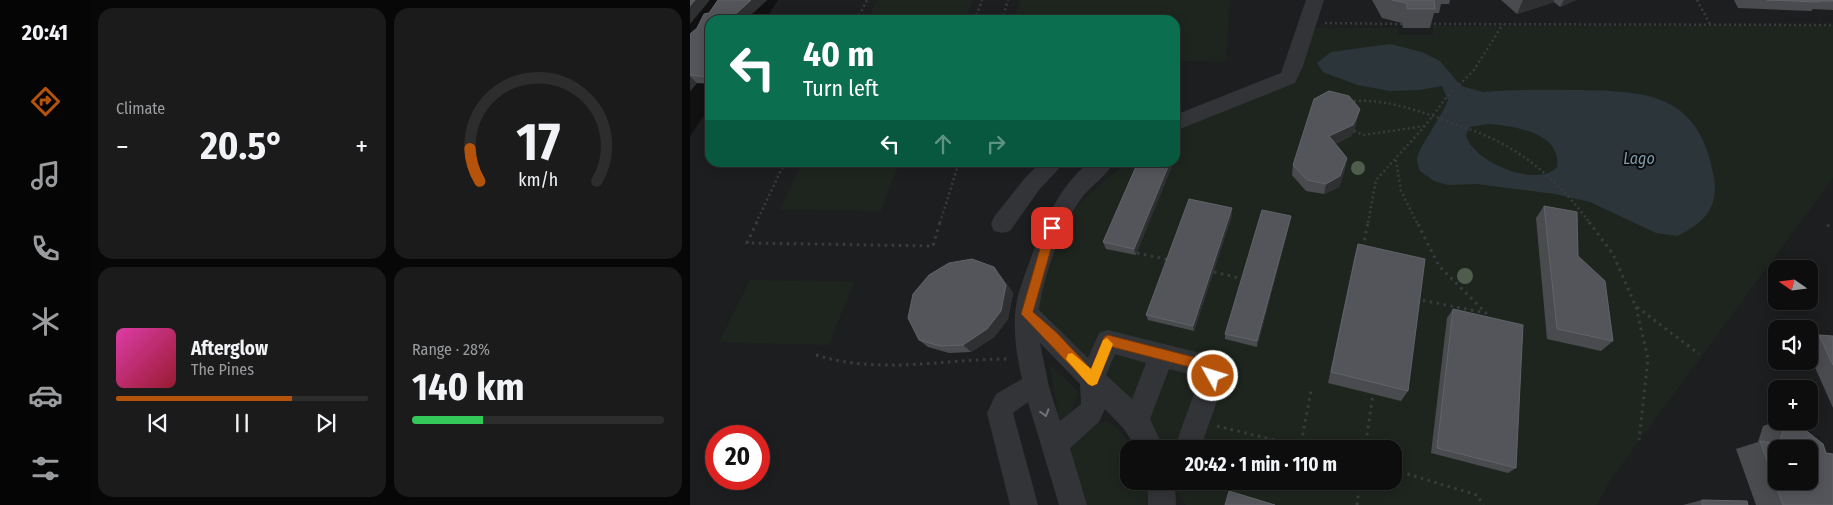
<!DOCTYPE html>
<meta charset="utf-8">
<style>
body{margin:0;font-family:"Fira Sans Condensed",sans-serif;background:#1b1b1c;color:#f1f3f6;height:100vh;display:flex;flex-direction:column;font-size:19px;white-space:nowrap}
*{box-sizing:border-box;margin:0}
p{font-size:16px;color:#9a9c9e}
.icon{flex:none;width:28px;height:28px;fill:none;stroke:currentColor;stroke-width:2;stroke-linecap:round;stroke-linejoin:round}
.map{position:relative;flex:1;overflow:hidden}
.drawer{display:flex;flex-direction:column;gap:8px;padding:8px;background:#070708;width:600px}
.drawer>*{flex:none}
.banner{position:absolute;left:15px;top:15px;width:475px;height:152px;border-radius:15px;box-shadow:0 2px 12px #0003,0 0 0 1px #2d2d2e;background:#0b6e4f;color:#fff;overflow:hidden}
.needle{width:32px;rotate:284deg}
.buttons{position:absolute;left:1078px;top:260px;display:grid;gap:10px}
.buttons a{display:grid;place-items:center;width:50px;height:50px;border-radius:10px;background:#0d0d0e;box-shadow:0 2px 12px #0003,0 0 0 1px #2d2d2e;font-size:25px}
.speed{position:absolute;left:15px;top:425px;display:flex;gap:10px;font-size:25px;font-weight:700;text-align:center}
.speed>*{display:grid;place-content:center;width:65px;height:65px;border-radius:50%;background:#0d0d0e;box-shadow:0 2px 12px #0003,0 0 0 1px #2d2d2e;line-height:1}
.speed .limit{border:8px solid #d22;background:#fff;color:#111}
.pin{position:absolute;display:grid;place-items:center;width:42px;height:42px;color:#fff;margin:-21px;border-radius:10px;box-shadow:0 2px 8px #0006}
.me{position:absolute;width:55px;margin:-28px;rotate:309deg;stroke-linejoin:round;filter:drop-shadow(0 0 4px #0008)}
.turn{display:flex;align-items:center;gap:18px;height:105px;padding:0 15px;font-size:22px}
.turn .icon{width:65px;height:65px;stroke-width:2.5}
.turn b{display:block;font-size:35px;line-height:42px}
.lanes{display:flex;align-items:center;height:48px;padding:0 15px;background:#0003;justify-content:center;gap:25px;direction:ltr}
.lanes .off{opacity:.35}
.big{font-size:38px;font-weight:700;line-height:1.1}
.drawer .card{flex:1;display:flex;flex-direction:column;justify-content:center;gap:8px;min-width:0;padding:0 18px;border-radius:15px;background:#1b1b1c}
.drawer .dial{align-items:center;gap:0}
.dial svg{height:130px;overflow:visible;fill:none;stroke:#2d2d2e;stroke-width:7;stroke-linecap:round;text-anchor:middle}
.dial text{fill:#f1f3f6;stroke:none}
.song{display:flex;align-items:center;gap:15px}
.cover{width:60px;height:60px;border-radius:8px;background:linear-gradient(135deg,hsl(320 70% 55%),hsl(350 70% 35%))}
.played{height:5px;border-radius:2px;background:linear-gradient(90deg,#b45309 70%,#2d2d2e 70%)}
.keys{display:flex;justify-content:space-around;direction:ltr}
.heat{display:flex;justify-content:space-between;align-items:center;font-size:28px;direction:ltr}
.charge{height:8px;border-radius:4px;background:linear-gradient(90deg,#34c759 28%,#2d2d2e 0)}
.drawer .tiles{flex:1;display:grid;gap:8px;grid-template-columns:repeat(2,1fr)}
.trip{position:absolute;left:430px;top:440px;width:282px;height:50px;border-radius:15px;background:#0d0d0e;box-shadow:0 2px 12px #0003,0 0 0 1px #2d2d2e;font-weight:700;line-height:50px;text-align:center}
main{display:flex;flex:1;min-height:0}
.dock{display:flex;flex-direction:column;width:90px;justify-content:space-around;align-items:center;background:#050506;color:#9a9c9e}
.dock .icon{width:35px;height:35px}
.dock .selected{color:#b45309}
.dock b{font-size:22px;color:#f1f3f6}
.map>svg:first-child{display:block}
.built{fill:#1d1e1f;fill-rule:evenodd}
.green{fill:#1e251e}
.water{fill:#2c353a;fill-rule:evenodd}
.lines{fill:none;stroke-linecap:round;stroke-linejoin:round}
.path-far1{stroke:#393b3e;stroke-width:2.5;stroke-dasharray:2 3;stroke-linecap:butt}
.path{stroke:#393b3e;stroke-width:3;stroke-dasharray:2.5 4.5;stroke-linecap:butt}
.minor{fill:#333437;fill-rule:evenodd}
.tree{fill:#4e5d4c}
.wall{fill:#4a4b4f}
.shaded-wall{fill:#2f3032}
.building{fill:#53555a;stroke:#606368;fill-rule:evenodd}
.oneway{stroke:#71757b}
.route{fill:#b45309;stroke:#753606}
.slow{fill:#f59e0b}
.labels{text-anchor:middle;stroke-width:4;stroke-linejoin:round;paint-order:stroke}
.water-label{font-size:16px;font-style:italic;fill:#7d9baa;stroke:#0c0c0d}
</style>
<main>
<nav class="dock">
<b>20:41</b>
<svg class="icon selected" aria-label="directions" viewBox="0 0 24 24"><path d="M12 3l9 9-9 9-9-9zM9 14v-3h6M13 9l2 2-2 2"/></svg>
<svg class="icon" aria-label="music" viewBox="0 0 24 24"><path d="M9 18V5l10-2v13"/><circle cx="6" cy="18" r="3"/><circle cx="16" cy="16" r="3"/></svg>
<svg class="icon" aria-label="phone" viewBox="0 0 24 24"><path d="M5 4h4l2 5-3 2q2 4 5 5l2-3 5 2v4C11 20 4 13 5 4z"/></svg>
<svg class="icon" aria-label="climate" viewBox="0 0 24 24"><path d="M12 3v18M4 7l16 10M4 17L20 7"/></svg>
<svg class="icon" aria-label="car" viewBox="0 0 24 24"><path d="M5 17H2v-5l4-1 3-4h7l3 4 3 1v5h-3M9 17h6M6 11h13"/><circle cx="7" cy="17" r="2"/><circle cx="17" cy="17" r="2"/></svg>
<svg class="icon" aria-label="filters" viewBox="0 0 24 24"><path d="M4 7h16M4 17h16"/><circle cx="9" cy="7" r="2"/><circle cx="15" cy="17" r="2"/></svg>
</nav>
<section class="drawer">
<div class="tiles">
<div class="card"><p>Climate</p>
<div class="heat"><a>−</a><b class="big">20.5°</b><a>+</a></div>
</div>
<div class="card dial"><svg viewBox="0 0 100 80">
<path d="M14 69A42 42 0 1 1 86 69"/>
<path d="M14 69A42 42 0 0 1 8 49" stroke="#b45309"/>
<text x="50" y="56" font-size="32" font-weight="700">17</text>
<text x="50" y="72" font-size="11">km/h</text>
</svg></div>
<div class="card">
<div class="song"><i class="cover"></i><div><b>Afterglow</b><p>The Pines</p></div></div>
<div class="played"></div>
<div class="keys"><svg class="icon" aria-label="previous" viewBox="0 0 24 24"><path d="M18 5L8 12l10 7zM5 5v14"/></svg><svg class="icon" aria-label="pause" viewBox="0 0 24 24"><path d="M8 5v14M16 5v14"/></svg><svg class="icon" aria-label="next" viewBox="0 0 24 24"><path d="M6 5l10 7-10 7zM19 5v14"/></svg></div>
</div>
<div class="card"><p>Range · 28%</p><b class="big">140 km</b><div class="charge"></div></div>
</div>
</section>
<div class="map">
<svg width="1143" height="505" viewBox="0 0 1143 505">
<rect width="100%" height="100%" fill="#111112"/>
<path class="built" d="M88,0H1143V505H0V137L20,106V162H485V20H75ZM1086,269H1119V301H1086ZM1086,329H1119V361H1086ZM1086,389H1119V421H1086ZM26,436H69V479H26ZM439,449H704V481H439ZM1086,449H1119V481H1086Z"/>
<g class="green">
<path d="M187,0H283L275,20H177Z"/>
<path d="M330,0H540L536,62L485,61V20H323Z"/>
<path d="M1143,25V178L921,479L907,505H496L480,481H704V449H454L347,315L368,222L435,163L485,162V131L598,84L626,28H707L709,35H743V26Z"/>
<path d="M112,163V162L209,163L191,211L90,210Z"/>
<path d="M60,280L164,282L139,345L29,342Z"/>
<path d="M359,364L389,392L382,411L370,423Z"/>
<path d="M416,422L428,428L444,449H439V481H456L457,505H396C393,486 380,464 381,446L408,423Z"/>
</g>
<path class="water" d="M700,44L732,52L750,61L771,86L793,92C824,89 854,90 885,90C958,91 1010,93 1024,178C1029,209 1013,223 987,236L966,233L900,202L865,194L786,184L758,185L744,181L730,171C729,168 727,163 727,159C728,148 752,117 758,100L752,86L729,90L700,91L667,85L633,72L627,63L641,52ZM798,124C823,126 872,132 867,167C848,189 782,162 776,135L780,127Z"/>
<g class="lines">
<g class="path-far1">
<path d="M1007,0L1021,26"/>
<path d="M167,20L177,0"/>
<path d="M285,20L292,0"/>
<path d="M312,20L318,0"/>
<path d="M635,23L712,24"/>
<path d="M739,24L1143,25"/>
<path d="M662,104V101C694,99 724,109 754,120C772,127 790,132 807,141C844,159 876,191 900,223"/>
<path d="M664,131L674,135L734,126"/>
<path d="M706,160L711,191L727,223"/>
<path d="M66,223L95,162"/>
<path d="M250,223L269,162"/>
<path d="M678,223L686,180L735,126L755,99L784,70L813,24"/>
</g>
<g class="path">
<path d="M67,222L57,243L243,246L250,222"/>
<path d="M899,222L923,254L946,307L958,359L949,440"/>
<path d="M1137,225L1143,228"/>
<path d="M673,247L678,222"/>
<path d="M447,253L480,260"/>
<path d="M524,272L553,279"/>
<path d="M726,299L796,313L749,266L727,222"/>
<path d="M947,307L1009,354"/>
<path d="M126,355C190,375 253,359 318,359"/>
<path d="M527,426L621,449"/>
<path d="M610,449L621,391"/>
<path d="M675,449L683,394"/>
<path d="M704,470L787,495L793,505"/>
<path d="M601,489L603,481"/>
<path d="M667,505L670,481"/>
</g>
<g class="minor">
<path d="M616,0H634L613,66L605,83L485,131V115L591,73Z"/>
<path d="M351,162H375L349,190L320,231L312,233L304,231L301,224L304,217L335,178Z"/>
<path d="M399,162H424C417,176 400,186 391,199C371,225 353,278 349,310L398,358L409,333L418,330L522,356L531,360L536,376L510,449H484L510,377L479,369L460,419L474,449H447L434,429L415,409L409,422L380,448L397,505H369L338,402L323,413L348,505H320L297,413L306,394L332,379C327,358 324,337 325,315C326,297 333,280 339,263C353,225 367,189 399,162ZM350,343L390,384L391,404L370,421L359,387ZM425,354L456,363L442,399L416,375Z"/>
<path d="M457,481H485L486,505H458Z"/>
</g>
</g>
<g class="tree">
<circle cx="668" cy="168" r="7"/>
<circle cx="775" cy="276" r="8"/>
</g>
<g class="wall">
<path d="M28,0H77L55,20H20V84L7,83L0,91V34L7,28L14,14L19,13Z"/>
<path d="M682,0H760L759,4H751L749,13H744L740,28H713L712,23L692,18Z"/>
<path d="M811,0H886L870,7L864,2L827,14Z"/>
<path d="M1044,0H1143V10L1123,9L1121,11L1048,8Z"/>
<path d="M667,120L664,131L661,136L645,144L657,158L655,169L649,187L634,194L616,191L602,175L603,165Z"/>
<path d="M448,162L446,255L416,249L413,242Z"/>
<path d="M854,206L888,256L923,341L911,351L857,339L846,218Z"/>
<path d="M542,215L504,331L458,320L456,315Z"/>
<path d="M600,222L567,347L535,339V334Z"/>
<path d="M668,244L718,391L711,401L638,383L664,259Z"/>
<path d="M311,276L323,293L318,319L304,337L281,352L259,353L238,347L229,340Z"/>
<path d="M763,309L826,468L818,473L741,453L757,318Z"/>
<path d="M1129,335L1143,336V408L1119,354V340Z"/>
<path d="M1086,421H1104L1136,453L1143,505H1066L1046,449L1068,442L1073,426Z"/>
<path d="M1012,500L1058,505H993Z"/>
</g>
<g class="shaded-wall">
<path d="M5,0H20L0,24V6Z"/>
<path d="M61,0H77L55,20H39Z"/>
<path d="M833,0H864V2L827,14Z"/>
<path d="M874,0H886L870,7Z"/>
<path d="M20,36V47L15,41Z"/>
<path d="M0,76L7,83L0,91Z"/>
<path d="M670,109L664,131L661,136L638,147L639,136Z"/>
<path d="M657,158L655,169L649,187L634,194L636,184Z"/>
<path d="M480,162H484L446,255L444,249Z"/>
<path d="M542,208V215L504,331L503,326Z"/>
<path d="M601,216L600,222L567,347V341Z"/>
<path d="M304,267L323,293L318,319L304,337L281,352L273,345Z"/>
</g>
<g class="building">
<path d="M0,0H5L0,6Z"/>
<path d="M28,0H61L39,20H20V36L15,41L20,42V77L0,75V34L7,28L14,14L19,13Z"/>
<path d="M702,0H744L745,9H717V3Z"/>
<path d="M1077,0H1143V1H1128L1129,2Z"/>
<path d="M639,91L659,96L670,109L666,119L663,125L639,136L657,158L650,176L636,184L617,180L603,165L624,99Z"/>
<path d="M448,162H480L444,249L413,242Z"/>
<path d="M499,199L542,208L503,326L456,315Z"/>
<path d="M854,206L887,212L888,256L915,281L923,341L867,329Z"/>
<path d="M572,210L601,216L567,341L535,334Z"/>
<path d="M668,244L735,259L718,391L641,372Z"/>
<path d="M282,259L304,267L316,285L311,311L297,329L273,345L250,346L229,340L218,318L223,294L239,275L259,263Z"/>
<path d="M763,309L833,325L826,468L747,448Z"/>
<path d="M1129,335L1143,336V365Z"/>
<path d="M1096,421H1104L1133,444L1136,453L1143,454V505H1093L1070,441L1089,444ZM1086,449H1119V481H1086Z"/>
<path d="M539,491L585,505H535Z"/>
<path d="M1012,500L1057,501L1058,505H1012Z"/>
</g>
<defs><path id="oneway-chevron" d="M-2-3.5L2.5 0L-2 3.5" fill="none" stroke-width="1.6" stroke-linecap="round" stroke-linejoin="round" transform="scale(1.25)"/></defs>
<use class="oneway" href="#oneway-chevron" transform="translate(355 413) rotate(74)"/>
<path class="route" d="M362,223L367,228L343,312L367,333L401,369L414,337L418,335L523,362L530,372L528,381L523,382L519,381L515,371L422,347L407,384L402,386L398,384L331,314L356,228Z"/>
<path class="slow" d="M417,338L423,344L407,384L402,386L398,384L376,359L378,354L382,353L401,369L413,340Z"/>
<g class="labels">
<g class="water-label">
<text x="949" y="164">Lago</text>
</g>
</g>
</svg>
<div class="buttons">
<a><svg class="needle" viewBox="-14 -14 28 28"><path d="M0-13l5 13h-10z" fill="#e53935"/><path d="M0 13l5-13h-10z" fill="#9a9c9e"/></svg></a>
<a><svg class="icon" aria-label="sound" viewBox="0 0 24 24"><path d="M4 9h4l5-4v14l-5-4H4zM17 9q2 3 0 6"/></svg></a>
<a>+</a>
<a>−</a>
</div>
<div class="speed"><div class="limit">20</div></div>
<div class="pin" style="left:362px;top:228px;background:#d93025"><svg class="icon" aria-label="arrive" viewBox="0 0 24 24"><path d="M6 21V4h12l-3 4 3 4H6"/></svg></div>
<svg class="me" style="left:523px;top:376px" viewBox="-20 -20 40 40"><circle r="17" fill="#b45309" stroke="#fff" stroke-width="3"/><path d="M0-11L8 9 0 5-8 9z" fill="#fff"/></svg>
<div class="trip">20:42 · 1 min · 110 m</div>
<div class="banner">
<div class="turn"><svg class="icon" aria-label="left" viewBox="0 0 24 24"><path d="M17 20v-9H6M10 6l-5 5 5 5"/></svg><div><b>40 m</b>Turn left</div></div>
<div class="lanes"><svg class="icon" aria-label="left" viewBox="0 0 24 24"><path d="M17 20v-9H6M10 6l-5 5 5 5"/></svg><svg class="icon off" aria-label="ahead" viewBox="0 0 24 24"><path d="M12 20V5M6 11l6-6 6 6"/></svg><svg class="icon off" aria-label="right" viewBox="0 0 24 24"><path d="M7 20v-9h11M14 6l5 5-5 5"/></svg></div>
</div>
</div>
</main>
